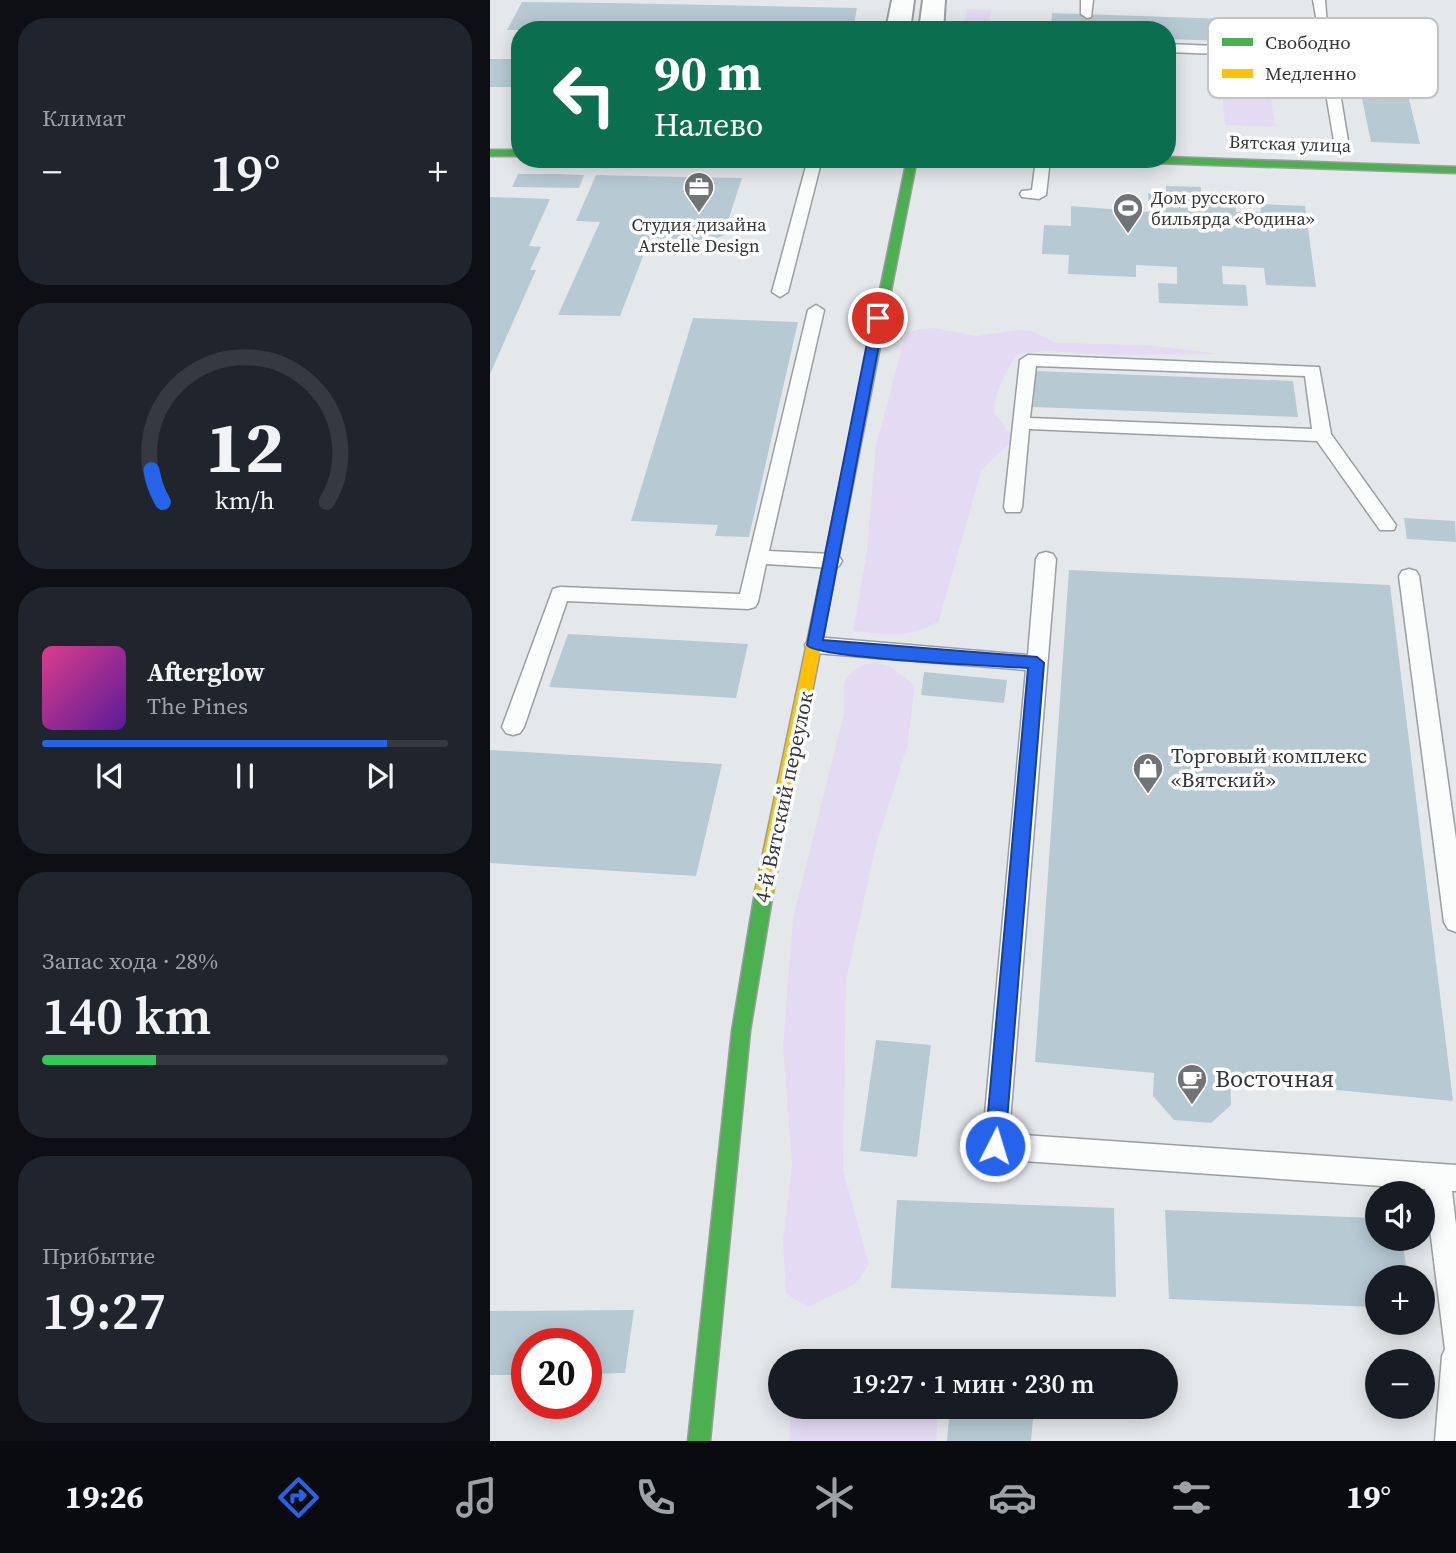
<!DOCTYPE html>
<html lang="ru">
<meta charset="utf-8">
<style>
body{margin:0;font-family:"Source Serif 4",serif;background:#20242c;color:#f1f3f6;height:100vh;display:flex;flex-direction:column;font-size:26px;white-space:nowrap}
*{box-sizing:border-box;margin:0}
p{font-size:23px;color:#9ea1a6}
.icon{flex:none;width:38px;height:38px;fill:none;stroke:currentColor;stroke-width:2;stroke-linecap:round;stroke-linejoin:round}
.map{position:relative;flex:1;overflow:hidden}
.drawer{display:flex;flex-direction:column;gap:18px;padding:18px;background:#0d0f14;width:490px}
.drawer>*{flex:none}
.top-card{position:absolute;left:21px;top:21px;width:665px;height:147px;border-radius:28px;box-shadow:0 4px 18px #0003;background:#0b6e4f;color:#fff;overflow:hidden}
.tools{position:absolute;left:875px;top:1181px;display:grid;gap:14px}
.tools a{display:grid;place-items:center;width:70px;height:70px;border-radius:50%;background:#171b24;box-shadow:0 4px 18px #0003;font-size:35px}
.speed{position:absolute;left:21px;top:1328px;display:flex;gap:14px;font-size:35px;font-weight:700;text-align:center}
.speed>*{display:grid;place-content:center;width:91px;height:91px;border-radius:50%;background:#171b24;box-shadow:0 4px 18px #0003;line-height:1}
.speed .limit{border:10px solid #d22;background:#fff;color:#111}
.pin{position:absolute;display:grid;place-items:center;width:60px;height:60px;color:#fff;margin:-30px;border:4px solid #fff;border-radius:50%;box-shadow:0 2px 7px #0007}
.me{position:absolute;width:77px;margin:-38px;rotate:5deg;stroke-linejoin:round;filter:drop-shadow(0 0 5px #0008)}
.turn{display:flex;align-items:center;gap:24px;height:147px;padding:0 28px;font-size:32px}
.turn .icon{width:91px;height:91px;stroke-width:2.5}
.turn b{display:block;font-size:49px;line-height:60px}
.big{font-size:52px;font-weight:600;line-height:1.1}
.drawer .widget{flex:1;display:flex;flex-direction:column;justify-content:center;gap:10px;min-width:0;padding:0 24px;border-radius:28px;background:#20242c}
.drawer .dial{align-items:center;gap:0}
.dial svg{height:182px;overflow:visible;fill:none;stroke:#363941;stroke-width:7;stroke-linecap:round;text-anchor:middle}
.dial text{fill:#f1f3f6;stroke:none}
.song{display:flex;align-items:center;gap:21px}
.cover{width:84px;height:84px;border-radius:10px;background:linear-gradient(135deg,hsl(330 70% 55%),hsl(270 70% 35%))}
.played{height:7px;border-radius:4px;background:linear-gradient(90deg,#2563eb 85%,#363941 85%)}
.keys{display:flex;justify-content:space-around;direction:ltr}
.heat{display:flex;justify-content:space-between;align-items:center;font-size:38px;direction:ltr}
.charge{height:10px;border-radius:5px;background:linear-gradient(90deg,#34c759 28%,#363941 0)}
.trip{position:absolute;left:278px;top:1349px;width:410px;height:70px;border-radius:35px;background:#171b24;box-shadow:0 4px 18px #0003;font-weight:600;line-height:70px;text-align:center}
.dock{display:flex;height:112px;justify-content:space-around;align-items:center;background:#090b0e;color:#9ea1a6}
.dock .icon{width:49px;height:49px}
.dock .active{color:#2563eb}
.dock b{font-size:32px;color:#f1f3f6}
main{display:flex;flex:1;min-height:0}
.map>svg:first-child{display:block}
.green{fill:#e5daf4}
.building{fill:#b7c9d3}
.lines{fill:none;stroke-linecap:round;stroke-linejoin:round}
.lane-casing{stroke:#9b9d9f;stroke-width:3}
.street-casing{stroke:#9b9d9f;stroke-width:4}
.fast-casing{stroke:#9b9d9f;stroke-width:3}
.slow-casing{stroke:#9b9d9f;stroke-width:3}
.lane{fill:#fbfcfc;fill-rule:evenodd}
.street{fill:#fbfcfc;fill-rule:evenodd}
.fast{fill:#4caf50;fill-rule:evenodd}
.slow{fill:#ffc107;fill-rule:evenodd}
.route{fill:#2563eb;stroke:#184099;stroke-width:2}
.labels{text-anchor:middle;stroke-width:7;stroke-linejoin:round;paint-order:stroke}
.far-street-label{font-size:18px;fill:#333537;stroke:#fff}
.far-poi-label{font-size:18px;fill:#333537;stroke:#fff;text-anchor:start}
.poi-label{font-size:21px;fill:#333537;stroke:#fff;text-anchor:start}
.street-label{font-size:21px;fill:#333537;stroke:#fff}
.near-poi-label{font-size:24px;fill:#333537;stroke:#fff;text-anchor:start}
.key{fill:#fff;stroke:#c2c2c3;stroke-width:2}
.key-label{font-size:19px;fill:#333537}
</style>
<main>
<section class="drawer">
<div class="widget"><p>Климат</p>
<div class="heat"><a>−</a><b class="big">19°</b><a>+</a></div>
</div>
<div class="widget dial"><svg viewBox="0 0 100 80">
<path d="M14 69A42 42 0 1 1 86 69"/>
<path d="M14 69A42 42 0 0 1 9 55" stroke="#2563eb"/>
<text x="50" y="56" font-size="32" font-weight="700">12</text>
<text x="50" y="72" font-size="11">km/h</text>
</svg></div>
<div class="widget">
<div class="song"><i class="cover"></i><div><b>Afterglow</b><p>The Pines</p></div></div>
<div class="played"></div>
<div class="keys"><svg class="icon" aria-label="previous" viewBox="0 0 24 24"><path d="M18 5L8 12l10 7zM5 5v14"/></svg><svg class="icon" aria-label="pause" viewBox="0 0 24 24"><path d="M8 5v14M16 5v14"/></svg><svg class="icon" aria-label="next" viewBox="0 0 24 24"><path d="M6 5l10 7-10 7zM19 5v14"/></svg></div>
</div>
<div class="widget"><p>Запас хода · 28%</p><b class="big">140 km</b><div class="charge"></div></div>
<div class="widget"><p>Прибытие</p><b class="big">19:27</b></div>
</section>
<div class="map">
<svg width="966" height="1441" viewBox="0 0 966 1441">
<rect width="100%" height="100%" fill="#e5e8eb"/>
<g class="green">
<path d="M477,9L501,10L499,30H474Z"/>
<path d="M731,82L779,84L785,127L735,125Z"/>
<path d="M443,328L487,336L527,330L542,331L567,343L657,345L731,354L621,355L558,351L528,354C515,372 505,391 504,413L519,432L520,443L491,471L449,621C418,640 397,634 363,631L377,550L386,445L416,333L429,329Z"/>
<path d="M382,662L400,666L425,686L417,747L386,845L356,980L353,1170L379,1265L364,1285L318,1307L296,1294L293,1240L302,1165L293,1046L303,918L354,713C354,683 350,672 382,662Z"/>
<path d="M301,1407H449L446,1441H299Z"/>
</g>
<g class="building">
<path d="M32,2L120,3L367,8L363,30H17Z"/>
<path d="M562,13L856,23L859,36L904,38L930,144L881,142L861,45L677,39V30H561Z"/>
<rect x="0" y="59" width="30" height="28"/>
<path d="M28,174H64L94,175L89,188L22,187Z"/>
<path d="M106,175L195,177L252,178L233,236L220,240L160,238L130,316L68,315L110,222L86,221Z"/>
<path d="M676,186L711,187V194L744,195L746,212H771L770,204L815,206L826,287L776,285L774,268L732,266L733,284L756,285L758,306L669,303L668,283L687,284V267L646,265V277L578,274L579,255L552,254L554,225L581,226V206L659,212L658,193L676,194Z"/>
<path d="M0,197L60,199L39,246L51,247L40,270H46L0,374Z"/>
<path d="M203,318L308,322L259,537L225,536L228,525L141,521Z"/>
<path d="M546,371L803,381L808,417L543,407Z"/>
<path d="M914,518L965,521L966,542L917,539Z"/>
<path d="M579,570L900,585L963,1101L740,1080L741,1105L721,1123L684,1120L663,1096L664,1073L545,1062Z"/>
<path d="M78,634L258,644L246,698L59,687Z"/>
<path d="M434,672L517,680L514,703L431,695Z"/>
<path d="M0,750L232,764L206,876L0,863Z"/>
<path d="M386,1040L441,1045L427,1157L370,1151Z"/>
<path d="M407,1200L624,1208L626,1297L401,1288Z"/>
<path d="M675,1210L887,1218V1239H912L918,1278H887V1307L679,1299Z"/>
<path d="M144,1310L135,1373L96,1374V1344H37V1375H0V1311Z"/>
<path d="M460,1407H544L541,1441H457Z"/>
</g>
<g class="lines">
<g class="lane-casing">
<g id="lane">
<path d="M591,0H603L601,17L597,18L591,14Z"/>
<path d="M823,0H835L837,25L833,26L827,22Z"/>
<path d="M836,40L842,44L858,141L851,145L844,141L830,58L677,52V44L829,50L830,44Z"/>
<path d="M318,159H332L298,292L290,297L282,292Z"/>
<path d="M546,159H560L556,195L549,199L532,197L530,194L532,191L542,190Z"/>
<path d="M326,305L334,310L279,551L342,554L349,556L352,561L349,566L342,568L276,564L268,602L265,607L258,609L77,601L34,727L30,733L23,735L16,733L12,727L63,589L70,587L250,594L318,310Z"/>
<path d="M538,355L829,367L841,434L906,525L904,530H890L827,441L539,429L532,507L530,512H516L514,507L530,360ZM546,366L815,376L822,429L540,418Z"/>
<path d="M556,552L563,554L566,559L519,1134L966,1165V1191H962L966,1225V1441H945L952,1356L955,1349L935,1189L505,1159L496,1155L492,1146L536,670L325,653L318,650L315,645L318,640L325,637L538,655L546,559L549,554Z"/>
<path d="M919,569L926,571L929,576L966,839V932L958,929L954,922L909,576L912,571Z"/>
</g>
</g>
<g class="street-casing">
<g id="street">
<path d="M402,0H424L420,30H396Z"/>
<path d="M433,0H455L453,30H429Z"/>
</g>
</g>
<g class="fast-casing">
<g id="fast">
<rect x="0" y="150" width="30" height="6"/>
<path d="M677,157L966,167V173L633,162L628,159H677Z"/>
<path d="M417,159H427L342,590L335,595L328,590Z"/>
<path d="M274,885L280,887L283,892L260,1031L220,1441H198L242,1031L265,892L268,887Z"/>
</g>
</g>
<g class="slow-casing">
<path id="slow" d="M335,585L342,590L283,892L280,897L274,899L268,897L265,892L328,590Z"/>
</g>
<use href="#lane" class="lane"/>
<use href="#street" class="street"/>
<use href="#fast" class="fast"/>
<use href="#slow" class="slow"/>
</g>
<path class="route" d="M388,314L394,318L333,640L547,657L554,663L515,1146L512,1152L505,1155L498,1152L495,1146L538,668C509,666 327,659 317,645L382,318Z"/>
<defs>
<g id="office-pin" transform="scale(1.575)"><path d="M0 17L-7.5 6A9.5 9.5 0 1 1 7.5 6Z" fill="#717476" stroke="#fff"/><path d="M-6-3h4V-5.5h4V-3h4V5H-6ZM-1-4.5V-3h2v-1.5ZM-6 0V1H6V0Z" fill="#fff"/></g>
<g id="stadium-pin" transform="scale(1.575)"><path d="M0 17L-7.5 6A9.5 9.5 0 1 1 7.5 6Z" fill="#717476" stroke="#fff"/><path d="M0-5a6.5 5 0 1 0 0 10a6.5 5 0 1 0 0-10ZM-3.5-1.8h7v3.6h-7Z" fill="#fff"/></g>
<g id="shop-pin" transform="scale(1.575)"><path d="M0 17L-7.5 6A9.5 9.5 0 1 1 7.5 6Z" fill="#717476" stroke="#fff"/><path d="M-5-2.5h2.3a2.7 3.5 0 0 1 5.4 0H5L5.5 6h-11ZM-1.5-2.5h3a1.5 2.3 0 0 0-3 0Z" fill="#fff"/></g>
<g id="cafe-pin" transform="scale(1.575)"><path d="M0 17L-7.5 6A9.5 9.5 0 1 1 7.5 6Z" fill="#717476" stroke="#fff"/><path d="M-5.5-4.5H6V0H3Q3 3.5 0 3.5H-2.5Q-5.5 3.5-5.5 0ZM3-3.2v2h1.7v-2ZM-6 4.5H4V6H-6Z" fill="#fff"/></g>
</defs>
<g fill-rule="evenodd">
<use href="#office-pin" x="209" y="187"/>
<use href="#stadium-pin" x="638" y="208"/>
<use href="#shop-pin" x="658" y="768"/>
<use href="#cafe-pin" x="702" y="1079"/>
</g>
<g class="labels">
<g class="far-street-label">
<text transform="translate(800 144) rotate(2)" y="6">Вятская улица</text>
</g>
<g class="far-poi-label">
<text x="661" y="204">Дом русского<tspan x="661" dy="21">бильярда «Родина»</tspan></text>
<text x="209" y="231" text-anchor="middle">Студия дизайна<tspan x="209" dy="21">Arstelle Design</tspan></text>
</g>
<g class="poi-label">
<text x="681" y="763">Торговый комплекс<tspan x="681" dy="24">«Вятский»</tspan></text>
</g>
<g class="street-label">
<text transform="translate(294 797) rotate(-78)" y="7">4-й Вятский переулок</text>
</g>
<g class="near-poi-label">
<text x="725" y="1087">Восточная</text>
</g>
</g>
<rect x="718" y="18" width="230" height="80" rx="10" class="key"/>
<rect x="732" y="38" width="31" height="8" fill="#4caf50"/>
<rect x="732" y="69" width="31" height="9" fill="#ffc107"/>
<g class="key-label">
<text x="775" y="49">Свободно</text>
<text x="775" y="80">Медленно</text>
</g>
</svg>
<div class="tools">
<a><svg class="icon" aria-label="sound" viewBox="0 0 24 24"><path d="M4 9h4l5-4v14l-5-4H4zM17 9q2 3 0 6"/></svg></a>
<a>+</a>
<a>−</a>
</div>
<div class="speed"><div class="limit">20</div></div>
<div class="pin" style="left:388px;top:318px;background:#d93025"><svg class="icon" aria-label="arrive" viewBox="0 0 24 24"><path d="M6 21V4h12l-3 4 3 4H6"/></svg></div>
<svg class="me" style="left:505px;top:1146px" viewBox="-20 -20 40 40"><circle r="17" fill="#2563eb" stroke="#fff" stroke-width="3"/><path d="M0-11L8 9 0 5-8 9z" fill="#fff"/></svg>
<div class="trip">19:27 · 1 мин · 230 m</div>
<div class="top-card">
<div class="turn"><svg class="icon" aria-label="left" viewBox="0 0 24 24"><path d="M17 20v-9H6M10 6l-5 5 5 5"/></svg><div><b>90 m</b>Налево</div></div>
</div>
</div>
</main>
<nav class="dock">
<b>19:26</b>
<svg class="icon active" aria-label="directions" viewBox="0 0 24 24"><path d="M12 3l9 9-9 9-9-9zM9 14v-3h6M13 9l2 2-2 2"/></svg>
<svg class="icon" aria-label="music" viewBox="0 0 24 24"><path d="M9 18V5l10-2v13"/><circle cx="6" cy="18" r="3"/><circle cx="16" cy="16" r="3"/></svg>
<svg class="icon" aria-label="phone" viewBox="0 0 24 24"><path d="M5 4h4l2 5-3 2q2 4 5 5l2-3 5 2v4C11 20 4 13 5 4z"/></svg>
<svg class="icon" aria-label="climate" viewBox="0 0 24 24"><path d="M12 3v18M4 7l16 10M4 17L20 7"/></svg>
<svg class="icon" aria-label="car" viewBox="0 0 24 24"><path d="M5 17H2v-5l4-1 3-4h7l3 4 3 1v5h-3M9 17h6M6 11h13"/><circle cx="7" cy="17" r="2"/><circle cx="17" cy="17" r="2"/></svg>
<svg class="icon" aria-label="filters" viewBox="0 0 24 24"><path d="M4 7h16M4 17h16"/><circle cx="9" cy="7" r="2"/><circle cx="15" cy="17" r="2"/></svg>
<b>19°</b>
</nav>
